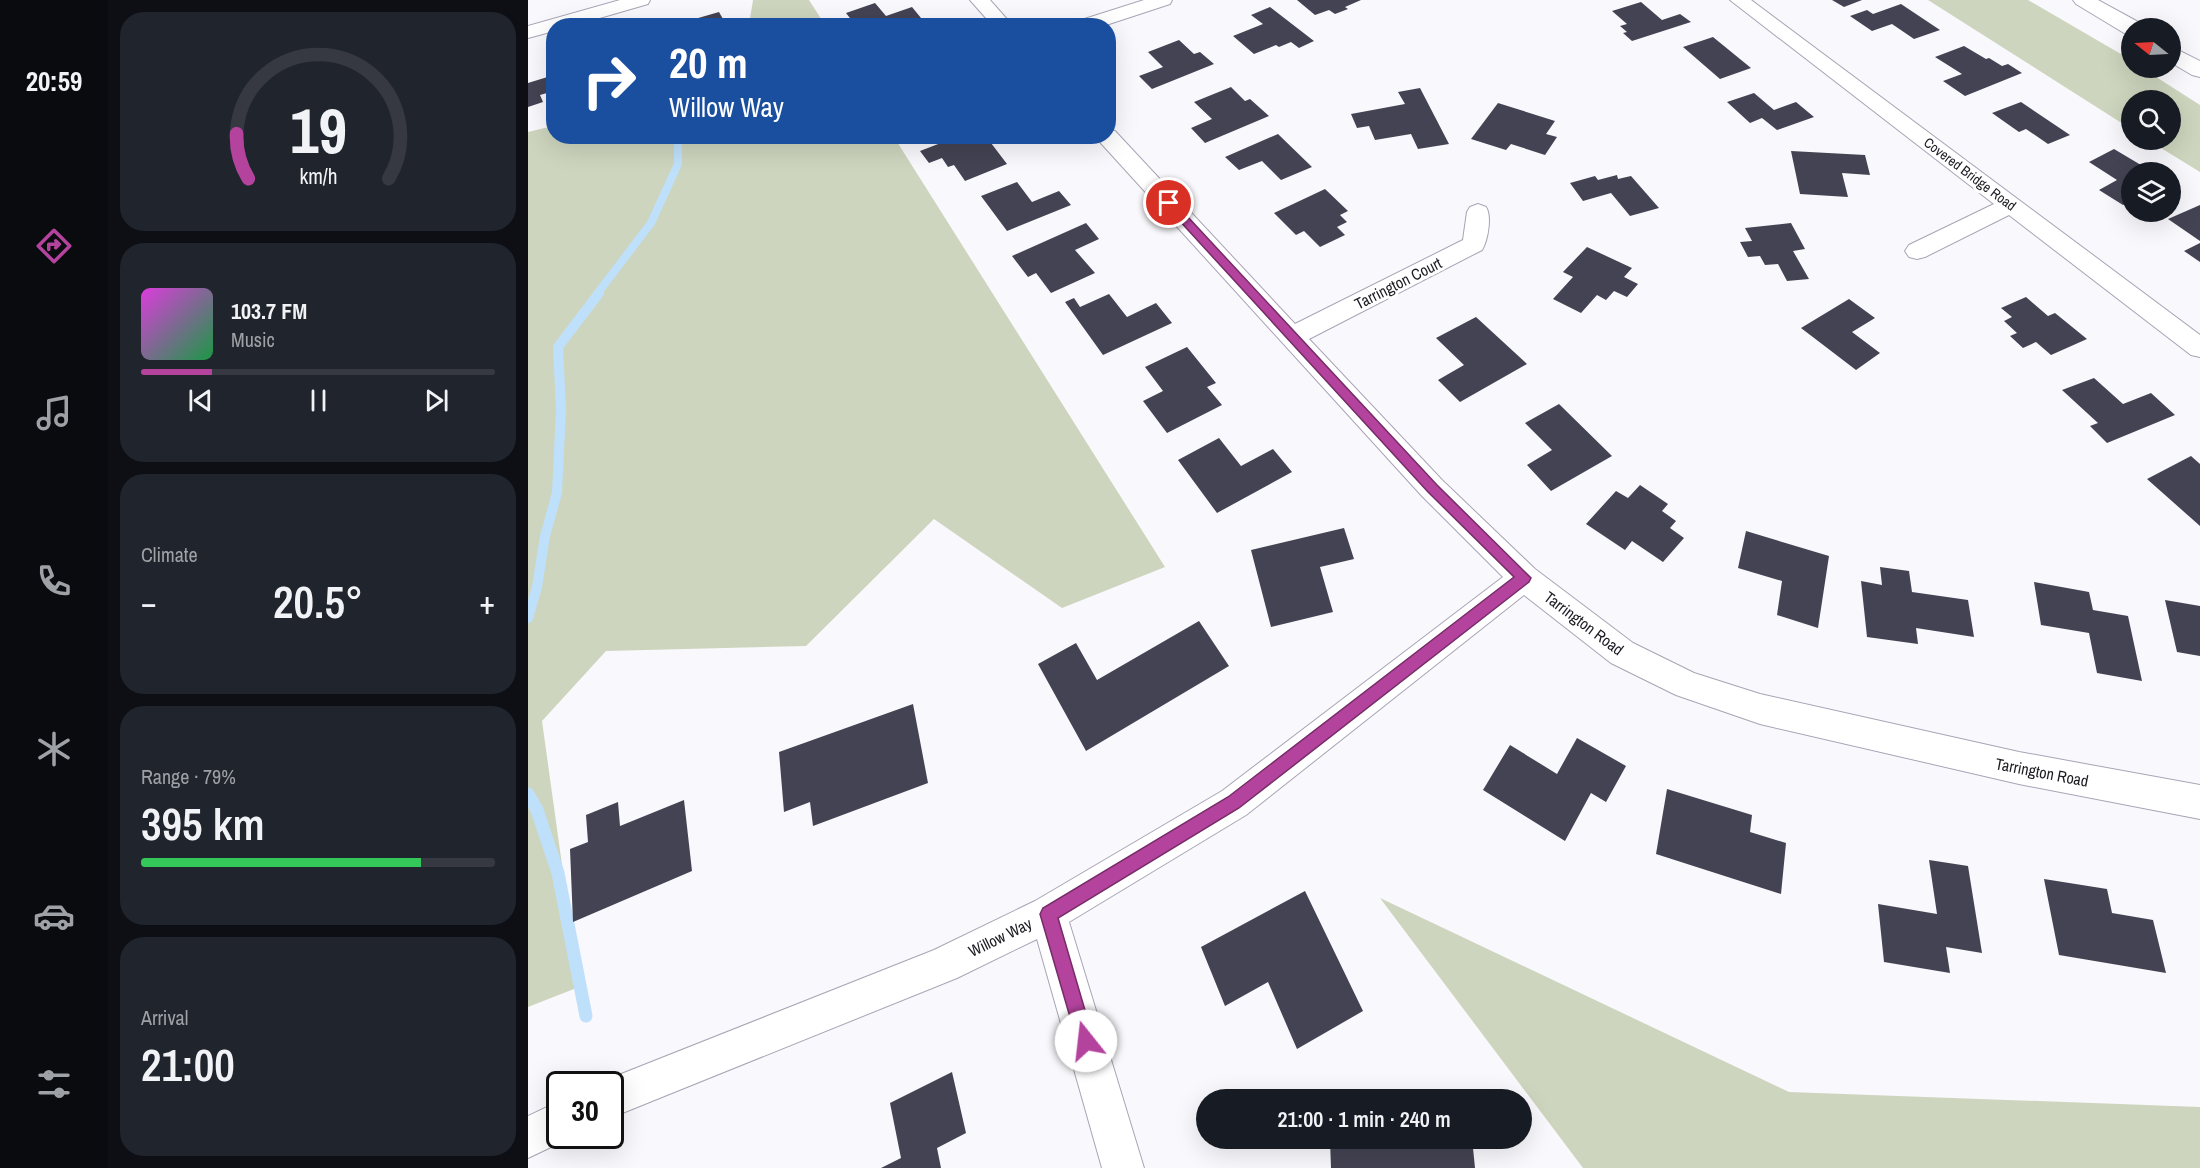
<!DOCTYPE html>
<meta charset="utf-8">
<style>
body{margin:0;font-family:"Archivo Narrow",sans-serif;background:#20242c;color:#f1f3f6;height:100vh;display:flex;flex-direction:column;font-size:22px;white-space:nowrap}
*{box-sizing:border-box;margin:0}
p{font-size:20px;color:#9ea1a6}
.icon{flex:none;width:33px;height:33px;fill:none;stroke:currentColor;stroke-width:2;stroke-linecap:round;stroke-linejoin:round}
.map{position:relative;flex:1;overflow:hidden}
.sheet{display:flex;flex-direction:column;gap:12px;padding:12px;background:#0d0f14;width:420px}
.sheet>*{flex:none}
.banner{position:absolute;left:18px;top:18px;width:570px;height:126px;border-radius:24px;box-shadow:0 6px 24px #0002;background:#1a4fa0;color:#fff;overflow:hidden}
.needle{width:39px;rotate:288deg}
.tools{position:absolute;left:1593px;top:18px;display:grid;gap:12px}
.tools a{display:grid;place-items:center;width:60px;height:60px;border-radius:50%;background:#171b24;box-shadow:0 6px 24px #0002;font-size:30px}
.speed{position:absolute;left:18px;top:1071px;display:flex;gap:12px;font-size:30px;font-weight:700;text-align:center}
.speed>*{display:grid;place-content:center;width:78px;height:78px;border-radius:50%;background:#171b24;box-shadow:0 6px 24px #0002;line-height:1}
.speed .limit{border:3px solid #111;border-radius:9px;background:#fff;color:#111}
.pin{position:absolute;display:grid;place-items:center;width:51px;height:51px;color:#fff;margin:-26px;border:3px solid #fff;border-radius:50%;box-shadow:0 2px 6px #0007}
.me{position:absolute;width:66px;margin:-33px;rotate:344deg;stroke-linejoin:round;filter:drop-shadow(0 0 4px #0008)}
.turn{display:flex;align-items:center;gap:21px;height:126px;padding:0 24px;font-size:27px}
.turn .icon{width:78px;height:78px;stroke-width:2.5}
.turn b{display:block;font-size:42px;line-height:51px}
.big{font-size:45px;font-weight:600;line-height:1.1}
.sheet .card{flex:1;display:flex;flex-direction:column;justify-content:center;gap:9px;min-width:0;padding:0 21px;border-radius:24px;background:#20242c}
.sheet .dial{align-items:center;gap:0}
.dial svg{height:156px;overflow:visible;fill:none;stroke:#363941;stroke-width:7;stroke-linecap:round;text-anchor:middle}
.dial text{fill:#f1f3f6;stroke:none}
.song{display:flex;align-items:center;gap:18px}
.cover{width:72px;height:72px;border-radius:9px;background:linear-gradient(135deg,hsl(300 70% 55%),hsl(140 70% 35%))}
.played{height:6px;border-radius:3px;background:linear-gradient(90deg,#b4439e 20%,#363941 20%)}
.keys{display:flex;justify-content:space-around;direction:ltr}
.heat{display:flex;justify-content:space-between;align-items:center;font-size:33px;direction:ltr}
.charge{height:9px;border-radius:4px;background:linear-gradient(90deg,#34c759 79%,#363941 0)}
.trip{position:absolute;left:668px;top:1089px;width:336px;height:60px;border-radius:30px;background:#171b24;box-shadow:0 6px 24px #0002;font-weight:600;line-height:60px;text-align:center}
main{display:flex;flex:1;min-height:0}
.menu{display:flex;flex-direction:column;width:108px;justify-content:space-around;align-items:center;background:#090b0e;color:#9ea1a6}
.menu .icon{width:42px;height:42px}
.menu .selected{color:#b4439e}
.menu b{font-size:27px;color:#f1f3f6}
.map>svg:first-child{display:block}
.green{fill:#cdd5be}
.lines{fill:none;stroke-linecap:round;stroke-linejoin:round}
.stream-far2{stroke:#bfe0fb;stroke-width:8}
.stream-far1{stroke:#bfe0fb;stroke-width:10}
.stream{stroke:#bfe0fb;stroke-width:13}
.building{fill:#444353}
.street-casing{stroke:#a9a4b6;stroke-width:2}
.highway-casing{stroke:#a9a4b6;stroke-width:2}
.street{fill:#fff;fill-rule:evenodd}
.highway{fill:#fff;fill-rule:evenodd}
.route{fill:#b4439e;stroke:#752c67;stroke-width:1.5}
.labels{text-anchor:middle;stroke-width:6;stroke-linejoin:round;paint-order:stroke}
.far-street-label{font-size:14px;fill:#1e1c23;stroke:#fff}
.street-label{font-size:16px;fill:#1e1c23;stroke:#fff}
</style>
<main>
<nav class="menu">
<b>20:59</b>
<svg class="icon selected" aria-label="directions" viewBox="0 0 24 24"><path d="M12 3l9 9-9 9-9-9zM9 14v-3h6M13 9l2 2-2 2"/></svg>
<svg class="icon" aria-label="music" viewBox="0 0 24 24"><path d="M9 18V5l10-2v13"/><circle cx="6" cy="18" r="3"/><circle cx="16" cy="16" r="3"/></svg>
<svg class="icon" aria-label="phone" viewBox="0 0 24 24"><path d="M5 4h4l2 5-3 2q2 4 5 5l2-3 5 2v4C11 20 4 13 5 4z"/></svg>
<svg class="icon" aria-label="climate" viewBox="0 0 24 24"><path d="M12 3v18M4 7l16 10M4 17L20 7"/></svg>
<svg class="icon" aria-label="car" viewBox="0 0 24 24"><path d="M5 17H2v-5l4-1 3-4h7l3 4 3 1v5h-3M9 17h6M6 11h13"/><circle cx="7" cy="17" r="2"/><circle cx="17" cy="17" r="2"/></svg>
<svg class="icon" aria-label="filters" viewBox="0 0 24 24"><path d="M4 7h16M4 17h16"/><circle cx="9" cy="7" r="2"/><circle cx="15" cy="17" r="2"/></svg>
</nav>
<section class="sheet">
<div class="card dial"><svg viewBox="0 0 100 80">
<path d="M14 69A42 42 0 1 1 86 69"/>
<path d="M14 69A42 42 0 0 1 8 46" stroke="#b4439e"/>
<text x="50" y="56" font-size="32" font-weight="700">19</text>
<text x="50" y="72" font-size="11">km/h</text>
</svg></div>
<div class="card">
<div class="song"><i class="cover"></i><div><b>103.7 FM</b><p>Music</p></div></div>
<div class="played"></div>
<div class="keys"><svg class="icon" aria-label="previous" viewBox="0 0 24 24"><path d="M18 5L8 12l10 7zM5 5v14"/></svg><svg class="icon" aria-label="pause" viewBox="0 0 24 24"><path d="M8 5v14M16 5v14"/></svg><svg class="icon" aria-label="next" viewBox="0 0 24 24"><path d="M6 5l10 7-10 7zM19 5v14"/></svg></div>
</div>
<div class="card"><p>Climate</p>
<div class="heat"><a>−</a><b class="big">20.5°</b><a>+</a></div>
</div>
<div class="card"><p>Range · 79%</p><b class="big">395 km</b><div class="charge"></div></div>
<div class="card"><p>Arrival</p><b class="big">21:00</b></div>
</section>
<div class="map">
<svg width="1672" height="1168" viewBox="0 0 1672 1168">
<rect width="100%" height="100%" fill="#f9f8fc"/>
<g class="green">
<path d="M225,0H281L297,25H221Z"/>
<path d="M1400,0H1500L1598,57L1603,60L1604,68H1614L1672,105V172L1620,140H1642V100H1604L1603,129Z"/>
<path d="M25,126L26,136L366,137L637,567L534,608L406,519L278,646L78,651L14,721L51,987L0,1007V132Z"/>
<path d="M852,898L1261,1092L1672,1107V1168H1055Z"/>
</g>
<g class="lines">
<path class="stream-far2" d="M69,294L123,223L150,164V136"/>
<path class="stream-far1" d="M0,618L9,587L17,536L29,493L33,410L30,347L71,293"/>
<path class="stream" d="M0,794L9,810L30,873L58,1016"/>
</g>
<g class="building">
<path d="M769,0H833L817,7L820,9L807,14L801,10L787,15Z"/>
<path d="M1304,0H1334L1316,7Z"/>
<path d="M1113,2L1134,20L1152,14L1163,22L1104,41L1095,33L1099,32L1092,26L1099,24L1084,11Z"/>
<path d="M347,3L358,16L384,7L393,18L371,26H328L318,13Z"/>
<path d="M1373,4L1412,30L1386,39L1364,24L1344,31L1322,16L1339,10L1345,14Z"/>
<path d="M742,7L786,41L771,48L763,42L751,47L748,45L726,54L705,36L735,24L723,15Z"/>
<path d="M191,12L199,26H146V25Z"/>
<path d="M1185,37L1223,68L1192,79L1155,47Z"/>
<path d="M651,40L666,54L672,52L686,64L624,89L611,76L635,67L620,52Z"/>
<path d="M1436,46L1458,59L1461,58L1474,66L1480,64L1494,73L1437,96L1415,81L1434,74L1407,57Z"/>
<path d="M26,75V91L12,95L15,102L0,107V83Z"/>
<path d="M703,87L717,101L722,99L741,116L677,143L663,128L684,119L666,102Z"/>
<path d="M892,88L921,144L890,149L883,134L847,140L841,126L829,128L823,114L877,104L870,92Z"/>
<path d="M1226,93L1246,110L1268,102L1286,117L1249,130L1234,118L1222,123L1199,102Z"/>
<path d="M1493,102L1542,135L1520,144L1498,129L1491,132L1464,113Z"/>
<path d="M970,103L1027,121L1018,134L1029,137L1017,155L983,144L978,150L943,139Z"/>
<path d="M750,134L784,167L753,180L734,161L711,170L697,157Z"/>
<path d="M431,136H479L463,143L479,164L437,181L426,165L420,167L414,158L401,163L392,151Z"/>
<path d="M1586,149L1623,171L1604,172V200L1595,205L1571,190L1589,180L1561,162Z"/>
<path d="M1263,151L1337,155L1342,175L1314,173L1320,197L1272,194Z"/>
<path d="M1089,175L1090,179L1103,176L1131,208L1102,216L1083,193L1055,201L1042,183L1067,176L1070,180Z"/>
<path d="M489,182L504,202L531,191L543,205L479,231L453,196Z"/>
<path d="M797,189L820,211L812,215L819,222L809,227L817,235L792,247L776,231L768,235L746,213Z"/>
<path d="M1672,205V241L1640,219Z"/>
<path d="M558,223L571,239L547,250L567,273L523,293L508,273L500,277L484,256Z"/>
<path d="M1263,223L1277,249L1265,251L1281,279L1259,281L1250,264L1237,265L1232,256L1220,257L1212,242L1224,241L1217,228Z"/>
<path d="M1672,243V262L1656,251Z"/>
<path d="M1059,247L1104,268L1096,277L1110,284L1099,297L1086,291L1078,300L1069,295L1053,313L1025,299L1045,277L1035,272Z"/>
<path d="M581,294L599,317L628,303L644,323L575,355L537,302L546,298L552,307Z"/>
<path d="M1498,297L1520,316L1527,313L1559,339L1523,355L1508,342L1495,348L1482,336L1489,333L1476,321L1484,317L1473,308Z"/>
<path d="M1321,299L1347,318L1324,332L1352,353L1328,370L1273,328Z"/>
<path d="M948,317L999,364L932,402L910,380L936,365L908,338Z"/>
<path d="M659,347L688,383L679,387L694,405L639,433L615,401L635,391L617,367Z"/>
<path d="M1566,378L1595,404L1623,393L1647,415L1579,443L1562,426L1570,423L1534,390Z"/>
<path d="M1031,404L1084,456L1023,491L999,465L1024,450L997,423Z"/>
<path d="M691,438L713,466L745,449L764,472L689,513L650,460Z"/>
<path d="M1663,456L1672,464V526L1619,479Z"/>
<path d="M1112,485L1140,504L1134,511L1148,521L1142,528L1156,538L1135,562L1104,541L1097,550L1058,524L1088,491L1100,498Z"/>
<path d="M816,528L826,559L792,567L805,612L743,627L723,550Z"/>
<path d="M1218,531L1301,556L1290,628L1249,615L1254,581L1210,568Z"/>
<path d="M1352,567L1381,571L1384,592L1440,600L1446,637L1388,628L1390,644L1339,637L1333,581L1354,585Z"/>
<path d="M1506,582L1561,592L1565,610L1600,616L1614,681L1569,673L1561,633L1513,625Z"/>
<path d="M1637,600L1672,606V656L1649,652Z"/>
<path d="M671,621L701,666L558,751L510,664L548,643L569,680Z"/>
<path d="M385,704L400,783L285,826L282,802L256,812L251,752Z"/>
<path d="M1049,738L1098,766L1078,802L1063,793L1037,841L955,790L982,745L1029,774Z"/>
<path d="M1139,789L1224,815L1222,832L1258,843L1253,894L1128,854Z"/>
<path d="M156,800L164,871L45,922L42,849L60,842L58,815L90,802L92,826Z"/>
<path d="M1401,860L1440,866L1454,953L1418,947L1422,973L1356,962L1350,904L1409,914Z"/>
<path d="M1516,879L1579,889L1584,913L1625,920L1638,973L1531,955Z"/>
<path d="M777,891L835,1011L769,1049L740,982L697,1006L673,947Z"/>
<path d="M424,1072L438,1133L409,1148L413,1168H353L373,1158L362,1103Z"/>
<path d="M829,1138H944L947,1168H803L802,1140Z"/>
</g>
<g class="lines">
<g class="street-casing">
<g id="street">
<path d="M92,0H122L120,4L44,26H26V31L0,38V26Z"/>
<path d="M442,0H462L485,26H465Z"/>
<path d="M616,0H644L642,4L575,26H545L547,22Z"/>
<path d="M1202,0H1223L1672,335V357L1663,355L1481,215L1397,257L1389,259L1381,257L1377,251L1381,245L1466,204Z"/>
<path d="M580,130L587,131L767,324L935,240L939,212L942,207L950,204L958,207C964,216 960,240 954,250L781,339L914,480L1007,569L1105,643L1166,673L1232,694L1491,752L1672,785V819L1491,784L1232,724L1148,695L1083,663L996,595L718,815L541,922L616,1168H574L509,939L429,978L82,1118V1084H68L406,950L507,901L694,791L975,577L894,496L571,141L569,136H580Z"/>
<path d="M32,1101V1136H46L0,1158V1116Z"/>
</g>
</g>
<g class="highway-casing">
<g id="highway">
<path d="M1545,0H1570L1612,23L1615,28H1604V34L1596,33L1548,4Z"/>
<path d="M1642,46L1672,61V77L1664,75L1642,62Z"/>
</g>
</g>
<use href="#street" class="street"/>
<use href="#highway" class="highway"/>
</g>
<path class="route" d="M641,200L645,201L909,485L1003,578L1001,582L711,808L530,918L566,1041L564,1047L558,1050L551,1047L549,1041L512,914L515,908L700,797L986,577L900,492L638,206V201Z"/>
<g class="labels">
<g class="far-street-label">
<text transform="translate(1442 174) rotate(37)" y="5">Covered Bridge Road</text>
</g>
<g class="street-label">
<text transform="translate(870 283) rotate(-27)" y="6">Tarrington Court</text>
<text transform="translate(1056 623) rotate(37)" y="6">Tarrington Road</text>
<text transform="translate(1514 772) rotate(11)" y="6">Tarrington Road</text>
<text transform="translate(472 937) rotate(-26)" y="6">Willow Way</text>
</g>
</g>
</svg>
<div class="tools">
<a><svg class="needle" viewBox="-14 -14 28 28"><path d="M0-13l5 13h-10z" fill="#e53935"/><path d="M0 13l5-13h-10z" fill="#9ea1a6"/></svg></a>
<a><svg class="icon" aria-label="search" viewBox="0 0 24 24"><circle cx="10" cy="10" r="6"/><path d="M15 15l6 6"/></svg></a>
<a><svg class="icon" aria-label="layers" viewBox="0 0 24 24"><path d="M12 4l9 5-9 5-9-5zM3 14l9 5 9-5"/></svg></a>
</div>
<div class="speed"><div class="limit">30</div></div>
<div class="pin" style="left:641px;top:203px;background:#d93025"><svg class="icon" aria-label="arrive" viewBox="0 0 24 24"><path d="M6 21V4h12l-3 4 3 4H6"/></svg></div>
<svg class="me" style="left:558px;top:1041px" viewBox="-20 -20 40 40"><circle r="19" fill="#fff"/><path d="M0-13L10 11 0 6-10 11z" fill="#b4439e"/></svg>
<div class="trip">21:00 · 1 min · 240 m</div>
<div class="banner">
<div class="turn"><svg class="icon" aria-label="right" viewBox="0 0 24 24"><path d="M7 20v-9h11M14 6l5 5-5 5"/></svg><div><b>20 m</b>Willow Way</div></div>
</div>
</div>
</main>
